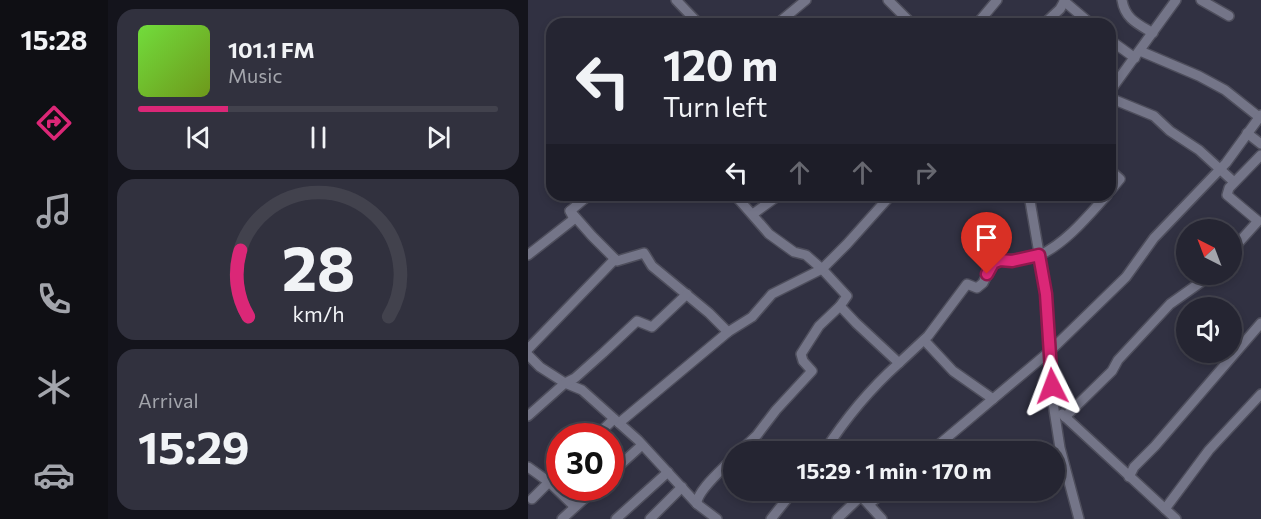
<!DOCTYPE html>
<meta charset="utf-8">
<style>
body{margin:0;font-family:Commissioner,sans-serif;background:#31313e;color:#f1f3f6;height:100vh;display:flex;flex-direction:column;font-size:22px;white-space:nowrap}
*{box-sizing:border-box;margin:0}
p{font-size:20px;color:#a3a5ac}
.icon{flex:none;width:33px;height:33px;fill:none;stroke:currentColor;stroke-width:2;stroke-linecap:round;stroke-linejoin:round}
.map{position:relative;flex:1;overflow:hidden}
.side{display:flex;flex-direction:column;gap:9px;padding:9px;background:#14141c;width:420px}
.side>*{flex:none}
.hud{position:absolute;left:18px;top:18px;width:570px;height:183px;border-radius:18px;box-shadow:0 3px 9px #0003,0 0 0 2px #42424d;background:#252532;color:#f1f3f6;overflow:hidden}
.needle{width:39px;rotate:318deg}
.controls{position:absolute;left:648px;top:219px;display:grid;gap:12px}
.controls a{display:grid;place-items:center;width:66px;height:66px;border-radius:50%;background:#252532;box-shadow:0 3px 9px #0003,0 0 0 2px #42424d;font-size:30px}
.speed{position:absolute;left:18px;top:423px;display:flex;gap:12px;font-size:30px;font-weight:700;text-align:center}
.speed>*{display:grid;place-content:center;width:78px;height:78px;border-radius:50%;background:#252532;box-shadow:0 3px 9px #0003,0 0 0 2px #42424d;line-height:1}
.speed .limit{border:9px solid #d22;background:#fff;color:#111}
.pin{position:absolute;display:grid;place-items:center;width:51px;height:51px;color:#fff;margin:-62px -26px;border-radius:50% 50% 50% 0;rotate:-45deg;box-shadow:0 0 6px #0007}
.pin .icon{rotate:45deg}
.me{position:absolute;width:66px;margin:-33px;rotate:357deg;stroke-linejoin:round;filter:drop-shadow(0 0 4px #0008)}
.turn{display:flex;align-items:center;gap:21px;height:126px;padding:0 18px;font-size:27px}
.turn .icon{width:78px;height:78px;stroke-width:2.5}
.turn b{display:block;font-size:42px;line-height:51px}
.lanes{display:flex;align-items:center;height:57px;padding:0 18px;background:#0003;justify-content:center;gap:30px;direction:ltr}
.lanes .off{opacity:.35}
.big{font-size:45px;font-weight:700;line-height:1.1}
.side .widget{flex:1;display:flex;flex-direction:column;justify-content:center;gap:9px;min-width:0;padding:0 21px;border-radius:18px;background:#31313e}
.side .dial{align-items:center;gap:0}
.dial svg{height:156px;overflow:visible;fill:none;stroke:#42424d;stroke-width:7;stroke-linecap:round;text-anchor:middle}
.dial text{fill:#f1f3f6;stroke:none}
.song{display:flex;align-items:center;gap:18px}
.cover{width:72px;height:72px;border-radius:9px;background:linear-gradient(135deg,hsl(100 70% 55%),hsl(80 70% 35%))}
.played{height:6px;border-radius:3px;background:linear-gradient(90deg,#db2777 25%,#42424d 25%)}
.keys{display:flex;justify-content:space-around;direction:ltr}
.trip{position:absolute;left:195px;top:441px;width:342px;height:60px;border-radius:30px;background:#252532;box-shadow:0 3px 9px #0003,0 0 0 2px #42424d;font-weight:700;line-height:60px;text-align:center}
main{display:flex;flex:1;min-height:0}
.tab-bar{display:flex;flex-direction:column;width:108px;justify-content:space-around;align-items:center;background:#0f0f14;color:#a3a5ac}
.tab-bar .icon{width:42px;height:42px}
.tab-bar .active{color:#db2777}
.tab-bar b{font-size:27px;color:#f1f3f6}
.map>svg:first-child{display:block}
.lines{fill:none;stroke-linecap:round;stroke-linejoin:round}
.minor-casing{stroke:#4e4e5c;stroke-width:12}
.minor{stroke:#747588;stroke-width:9}
.route-casing{stroke:#8e194d;stroke-width:15}
.route{stroke:#db2777;stroke-width:10}
</style>
<main>
<nav class="tab-bar">
<b>15:28</b>
<svg class="icon active" aria-label="directions" viewBox="0 0 24 24"><path d="M12 3l9 9-9 9-9-9zM9 14v-3h6M13 9l2 2-2 2"/></svg>
<svg class="icon" aria-label="music" viewBox="0 0 24 24"><path d="M9 18V5l10-2v13"/><circle cx="6" cy="18" r="3"/><circle cx="16" cy="16" r="3"/></svg>
<svg class="icon" aria-label="phone" viewBox="0 0 24 24"><path d="M5 4h4l2 5-3 2q2 4 5 5l2-3 5 2v4C11 20 4 13 5 4z"/></svg>
<svg class="icon" aria-label="climate" viewBox="0 0 24 24"><path d="M12 3v18M4 7l16 10M4 17L20 7"/></svg>
<svg class="icon" aria-label="car" viewBox="0 0 24 24"><path d="M5 17H2v-5l4-1 3-4h7l3 4 3 1v5h-3M9 17h6M6 11h13"/><circle cx="7" cy="17" r="2"/><circle cx="17" cy="17" r="2"/></svg>
</nav>
<section class="side">
<div class="widget">
<div class="song"><i class="cover"></i><div><b>101.1 FM</b><p>Music</p></div></div>
<div class="played"></div>
<div class="keys"><svg class="icon" aria-label="previous" viewBox="0 0 24 24"><path d="M18 5L8 12l10 7zM5 5v14"/></svg><svg class="icon" aria-label="pause" viewBox="0 0 24 24"><path d="M8 5v14M16 5v14"/></svg><svg class="icon" aria-label="next" viewBox="0 0 24 24"><path d="M6 5l10 7-10 7zM19 5v14"/></svg></div>
</div>
<div class="widget dial"><svg viewBox="0 0 100 80">
<path d="M14 69A42 42 0 1 1 86 69"/>
<path d="M14 69A42 42 0 0 1 10 35" stroke="#db2777"/>
<text x="50" y="56" font-size="32" font-weight="700">28</text>
<text x="50" y="72" font-size="11">km/h</text>
</svg></div>
<div class="widget"><p>Arrival</p><b class="big">15:29</b></div>
</section>
<div class="map">
<svg width="733" height="519" viewBox="0 0 733 519">
<rect width="100%" height="100%" fill="#313142"/>
<g class="lines">
<g class="minor-casing">
<g id="minor">
<path d="M148,0L171,24"/>
<path d="M360,0L384,24"/>
<path d="M594,0C597,19 610,24 625,33"/>
<path d="M673,0L701,16"/>
<path d="M536,1L563,24"/>
<path d="M249,24L278,0"/>
<path d="M449,24L469,0"/>
<path d="M516,24L532,9L537,0"/>
<path d="M582,40L607,58"/>
<path d="M612,51L671,76L697,90L731,117"/>
<path d="M582,91L648,0"/>
<path d="M582,98L626,116L642,131L671,150L706,182"/>
<path d="M719,133L733,144"/>
<path d="M582,170L592,179L582,191"/>
<path d="M207,195L241,234L266,252L278,255L294,269L319,296L312,306L328,323L371,363C342,389 317,419 296,452"/>
<path d="M501,195L518,294L525,403L532,448L551,519"/>
<path d="M42,211L64,236L89,261L116,253L124,266L181,313L200,332"/>
<path d="M225,214L251,195"/>
<path d="M704,250L730,221L699,195L701,188L733,155"/>
<path d="M0,255L46,219L42,211L61,195"/>
<path d="M396,340L425,371L465,399"/>
<path d="M0,349L87,259"/>
<path d="M0,355L12,367L37,383L54,390L110,440L169,504C168,491 196,468 206,457"/>
<path d="M371,363L400,336L439,284L449,288L455,283L465,263C479,257 497,261 512,255C538,243 560,216 579,195"/>
<path d="M534,414L648,519"/>
<path d="M0,416L37,383L47,378L75,353L109,321L124,327L159,294"/>
<path d="M537,417L584,371L590,360L642,304L673,282L681,274"/>
<path d="M91,423L200,332L224,317L244,294L294,269L319,244L363,195"/>
<path d="M68,436L86,419"/>
<path d="M211,452L229,435L248,410L284,371L275,361L273,354L291,326L312,306"/>
<path d="M402,452L522,351L598,277L626,238L698,163L733,115"/>
<path d="M0,467L21,482L47,507"/>
<path d="M82,474L114,445"/>
<path d="M601,477L606,467L627,446L733,323"/>
<path d="M4,499L32,471"/>
<path d="M169,504L189,519"/>
<path d="M341,504L358,490"/>
<path d="M637,509L681,450L733,394"/>
<path d="M34,519L68,488"/>
<path d="M88,519L140,472"/>
<path d="M122,519L154,487"/>
<path d="M243,519L266,490"/>
<path d="M309,519L333,496L354,519"/>
</g>
</g>
<use href="#minor" class="minor"/>
</g>
<g class="lines">
<g class="route-casing">
<path id="route" d="M459,274L465,263L472,260L484,261L511,255L518,294L524,386"/>
</g>
<use href="#route" class="route"/>
</g>
</svg>
<div class="controls">
<a><svg class="needle" viewBox="-14 -14 28 28"><path d="M0-13l5 13h-10z" fill="#e53935"/><path d="M0 13l5-13h-10z" fill="#a3a5ac"/></svg></a>
<a><svg class="icon" aria-label="sound" viewBox="0 0 24 24"><path d="M4 9h4l5-4v14l-5-4H4zM17 9q2 3 0 6"/></svg></a>
</div>
<div class="speed"><div class="limit">30</div></div>
<div class="pin" style="left:459px;top:274px;background:#d93025"><svg class="icon" aria-label="arrive" viewBox="0 0 24 24"><path d="M6 21V4h12l-3 4 3 4H6"/></svg></div>
<svg class="me" style="left:524px;top:386px" viewBox="-20 -20 40 40"><path d="M0-17L14 15 0 8-14 15z" fill="#db2777" stroke="#fff" stroke-width="4"/></svg>
<div class="trip">15:29 · 1 min · 170 m</div>
<div class="hud">
<div class="turn"><svg class="icon" aria-label="left" viewBox="0 0 24 24"><path d="M17 20v-9H6M10 6l-5 5 5 5"/></svg><div><b>120 m</b>Turn left</div></div>
<div class="lanes"><svg class="icon" aria-label="left" viewBox="0 0 24 24"><path d="M17 20v-9H6M10 6l-5 5 5 5"/></svg><svg class="icon off" aria-label="ahead" viewBox="0 0 24 24"><path d="M12 20V5M6 11l6-6 6 6"/></svg><svg class="icon off" aria-label="ahead" viewBox="0 0 24 24"><path d="M12 20V5M6 11l6-6 6 6"/></svg><svg class="icon off" aria-label="right" viewBox="0 0 24 24"><path d="M7 20v-9h11M14 6l5 5-5 5"/></svg></div>
</div>
</div>
</main>
